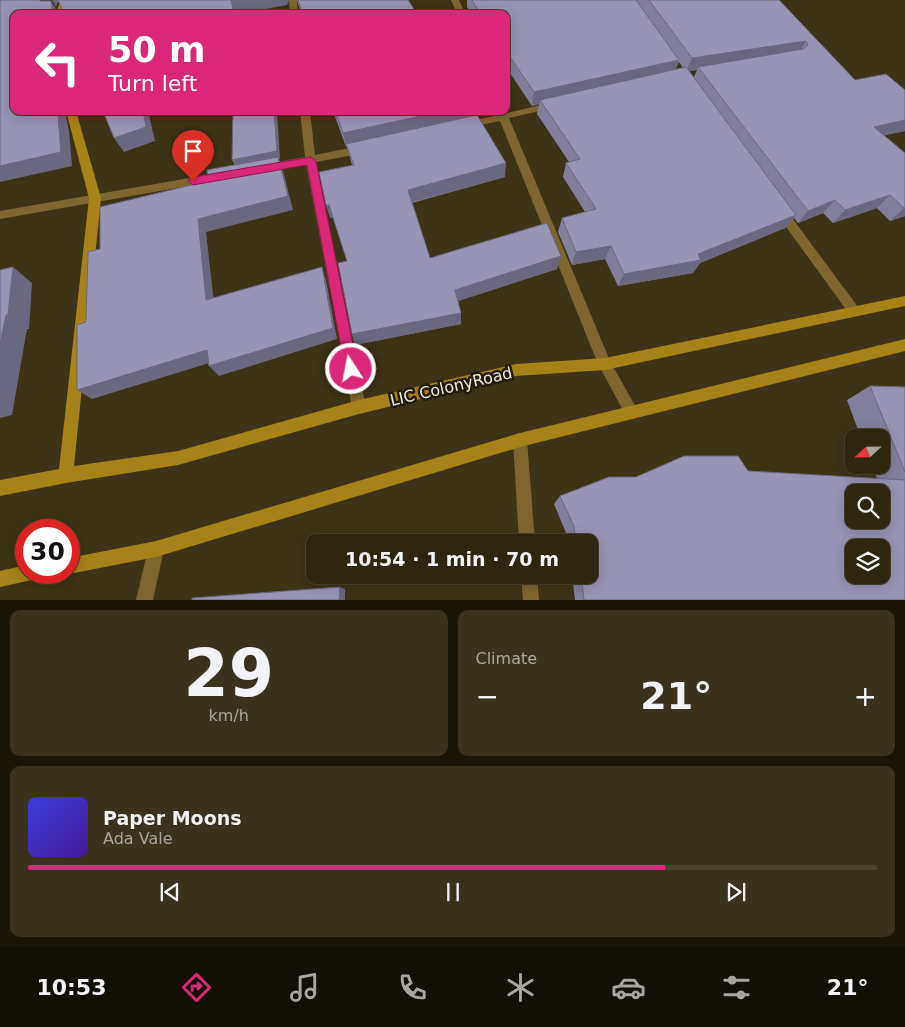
<!DOCTYPE html>
<meta charset="utf-8">
<style>
body{margin:0;font-family:"DejaVu Sans",sans-serif;background:#3a321e;color:#f1f3f6;height:100vh;display:flex;flex-direction:column;font-size:19px;white-space:nowrap}
*{box-sizing:border-box;margin:0}
p{font-size:16px;color:#a7a59f}
.icon{flex:none;width:28px;height:28px;fill:none;stroke:currentColor;stroke-width:2;stroke-linecap:round;stroke-linejoin:round}
.map{position:relative;height:600px;overflow:hidden}
.details{display:flex;flex-direction:column;gap:10px;padding:10px;background:#191509;flex:1}
.details>*{flex:none}
.banner{position:absolute;left:10px;top:10px;width:500px;height:105px;border-radius:10px;box-shadow:0 2px 12px #0003,0 0 0 1px #494330;background:#db2777;color:#fff;overflow:hidden}
.needle{width:32px;rotate:248deg}
.tools{position:absolute;left:845px;top:429px;display:grid;gap:10px}
.tools a{display:grid;place-items:center;width:45px;height:45px;border-radius:10px;background:#2e2610;box-shadow:0 2px 12px #0003,0 0 0 1px #494330;font-size:25px}
.speed{position:absolute;left:15px;top:519px;display:flex;gap:10px;font-size:25px;font-weight:700;text-align:center}
.speed>*{display:grid;place-content:center;width:65px;height:65px;border-radius:50%;background:#2e2610;box-shadow:0 2px 12px #0003,0 0 0 1px #494330;line-height:1}
.speed .limit{border:8px solid #d22;background:#fff;color:#111}
.pin{position:absolute;display:grid;place-items:center;width:42px;height:42px;color:#fff;margin:-51px -21px;border-radius:50% 50% 50% 0;rotate:-45deg;box-shadow:0 0 5px #0007}
.pin .icon{rotate:45deg}
.me{position:absolute;width:55px;margin:-28px;rotate:349deg;stroke-linejoin:round;filter:drop-shadow(0 0 4px #0008)}
.turn{display:flex;align-items:center;gap:18px;height:105px;padding:0 15px;font-size:22px}
.turn .icon{width:65px;height:65px;stroke-width:2.5}
.turn b{display:block;font-size:35px;line-height:42px}
.big{font-size:38px;font-weight:600;line-height:1.1}
.details .tile{flex:1;display:flex;flex-direction:column;justify-content:center;gap:8px;min-width:0;padding:0 18px;border-radius:10px;background:#3a321e}
.details .dial{align-items:center;gap:0}
.dial b{font-size:65px;line-height:1}
.song{display:flex;align-items:center;gap:15px}
.cover{width:60px;height:60px;border-radius:8px;background:linear-gradient(135deg,hsl(240 70% 55%),hsl(260 70% 35%))}
.played{height:5px;border-radius:2px;background:linear-gradient(90deg,#db2777 75%,#494330 75%)}
.keys{display:flex;justify-content:space-around;direction:ltr}
.heat{display:flex;justify-content:space-between;align-items:center;font-size:28px;direction:ltr}
.details .tiles{flex:1;display:grid;gap:10px;grid-template-columns:1fr 1fr}
.tile:last-child{grid-column:span 2}
.trip{position:absolute;left:306px;top:534px;width:292px;height:50px;border-radius:10px;background:#2e2610;box-shadow:0 2px 12px #0003,0 0 0 1px #494330;font-weight:600;line-height:50px;text-align:center}
.tabs{display:flex;height:80px;justify-content:space-around;align-items:center;background:#120f06;color:#a7a59f}
.tabs .icon{width:35px;height:35px}
.tabs .current{color:#db2777}
.tabs b{font-size:22px;color:#f1f3f6}
.map>svg:first-child{display:block}
.lines{fill:none;stroke-linecap:round;stroke-linejoin:round}
.street{fill:#7e672f;fill-rule:evenodd}
.secondary{fill:#a78219;fill-rule:evenodd}
.wall{fill:#827f9b;fill-rule:evenodd}
.shaded-wall{fill:#6a687e}
.building{fill:#9794b4;stroke:#6a687e;fill-rule:evenodd}
.route{fill:#db2777;stroke:#8e194d}
.labels{text-anchor:middle;stroke-width:5;stroke-linejoin:round;paint-order:stroke}
.street-label{font-size:16px;fill:#f2ecdb;stroke:#201c0f}
</style>
<div class="map">
<svg width="905" height="600" viewBox="0 0 905 600">
<rect width="100%" height="100%" fill="#3d3316"/>
<g class="lines">
<g class="street">
<path d="M289,0H297L298,14H290Z"/>
<path d="M451,0H459L465,14H457Z"/>
<path d="M554,102L557,103V107L509,118L610,361L638,411L636,416L631,418L626,416L598,364L500,121L466,128L461,125L462,123L498,115L496,111L507,113Z"/>
<path d="M300,111H310L315,155L364,145L369,149L364,153L316,162L366,407L364,412L359,414L354,412L352,407L306,164L266,172L261,168L266,164L305,157Z"/>
<path d="M224,172L228,173L229,176L228,179L0,219V211Z"/>
<path d="M780,206L784,207L858,307L860,311L858,315L854,316L850,315L776,213L774,210Z"/>
<path d="M520,433L525,435L527,440L535,542H519L513,440L515,435Z"/>
<path d="M156,541L162,543L164,549L153,600H136L148,549L150,543Z"/>
<path d="M521,575H537L539,600H523Z"/>
</g>
<g class="secondary">
<path d="M61,0H69L63,14H55Z"/>
<path d="M66,111H76L101,198L74,466L178,451L359,400L516,364L605,358L905,296V306L605,370L516,376L359,414L178,465L66,483L0,496V480L59,469L89,198Z"/>
<path d="M905,339V351L520,447L156,557L69,574L65,572H69V558L156,541L520,433Z"/>
<path d="M26,565V572H43L41,578L0,587V571Z"/>
</g>
</g>
<g class="wall">
<path d="M297,0H408L417,14H301Z"/>
<path d="M467,0H779L855,80L905,131L884,135L905,153V216L890,221L877,208L833,223L823,213L798,223L794,218L785,228L700,263L693,273L618,286L605,259L572,265L558,232L562,218L585,212L563,177L566,163L569,162L537,114L539,104L532,106L506,67V14H471L467,7ZM679,62L683,68L675,70ZM697,70L694,77L689,71Z"/>
<path d="M333,111H471V116L505,177L412,203L430,258L557,269L458,301L461,313V324L355,345L352,334L347,261L333,218H330L352,165L347,147H346Z"/>
<path d="M870,386L905,387V600H575L572,575H590V542H568L566,533L554,504L560,496L636,477L748,471L877,479L872,465H881V438H861L847,400Z"/>
</g>
<g class="shaded-wall">
<path d="M52,0H59L56,7Z"/>
<path d="M231,0H289L287,5L240,14H232Z"/>
<path d="M51,1L59,14H52Z"/>
<path d="M806,41L798,54L698,67L697,70L686,72L692,58Z"/>
<path d="M679,60L674,74L540,100L539,104L532,106L534,92Z"/>
<path d="M57,111H65L69,131L72,166L0,182V166Z"/>
<path d="M143,111H148L155,141L124,152L114,138Z"/>
<path d="M274,111H277L280,159H279L283,171L293,210L206,232L215,312L206,300L198,219L236,168L232,160Z"/>
<path d="M443,111H471V119L346,144L347,147H346L343,133Z"/>
<path d="M905,120V131L863,140L874,127Z"/>
<path d="M506,163L505,177L409,203L408,190Z"/>
<path d="M890,195L877,208L833,223L845,210Z"/>
<path d="M835,200L823,213L798,223L808,211Z"/>
<path d="M326,205H329L333,218H330Z"/>
<path d="M904,208H905V216L890,221Z"/>
<path d="M796,215L785,228L700,263L693,273L618,286L624,274L698,254Z"/>
<path d="M611,246L605,259L572,265L576,252Z"/>
<path d="M561,256L557,269L455,302V290Z"/>
<path d="M13,267L32,283L29,329H27L12,415L0,418V344Z"/>
<path d="M322,267L326,280L337,339L219,376L209,366Z"/>
<path d="M461,313V324L355,345L352,334Z"/>
<path d="M207,350L216,361L92,399L77,390Z"/>
<path d="M340,587L345,589V600H339Z"/>
</g>
<g class="building">
<path d="M0,0H40V1H51L52,14H14V111H57L58,117L61,152L0,166Z"/>
<path d="M58,0H231L234,13L64,14Z"/>
<path d="M298,0H408L417,14H303Z"/>
<path d="M472,0H636L679,60L534,92L506,51V14H481Z"/>
<path d="M649,0H779L855,80L886,74L905,90V120L874,127L905,153V208H904L890,195L845,210L835,200L808,211L698,67L803,49L808,45L806,41L692,58Z"/>
<path d="M686,67L796,215L698,254L701,260L624,274L611,246L576,252L562,218L596,209L566,163L580,159L540,100Z"/>
<path d="M103,111H143L146,127L114,138Z"/>
<path d="M233,111H274L277,151L232,160Z"/>
<path d="M335,111H443L343,133Z"/>
<path d="M477,115L506,163L408,190L430,258L547,223L561,256L455,290L461,313L352,334L338,263L347,261L329,205H326L319,172L354,165L346,144Z"/>
<path d="M278,157L288,196L198,219L206,300L322,267L333,328L209,366L207,350L77,390V325L86,322L88,252L100,249V207L208,181L207,170Z"/>
<path d="M13,267L8,314L6,315L0,344V270Z"/>
<path d="M870,386L905,387V472Z"/>
<path d="M684,456H738L748,471L905,480V600H584L581,575H590V542H576L574,526L560,496L609,477H636ZM854,492H881V520H854ZM854,548H881V575H854Z"/>
<path d="M340,587L339,600H192V598Z"/>
</g>
<path class="route" d="M311,157L316,161L358,369L356,373L351,374L347,373L345,369L307,165L193,185L188,181L193,177Z"/>
<g class="labels">
<g class="street-label">
<text transform="translate(451 386) rotate(-13)" y="6">LIC ColonyRoad</text>
</g>
</g>
</svg>
<div class="tools">
<a><svg class="needle" viewBox="-14 -14 28 28"><path d="M0-13l5 13h-10z" fill="#e53935"/><path d="M0 13l5-13h-10z" fill="#a7a59f"/></svg></a>
<a><svg class="icon" aria-label="search" viewBox="0 0 24 24"><circle cx="10" cy="10" r="6"/><path d="M15 15l6 6"/></svg></a>
<a><svg class="icon" aria-label="layers" viewBox="0 0 24 24"><path d="M12 4l9 5-9 5-9-5zM3 14l9 5 9-5"/></svg></a>
</div>
<div class="speed"><div class="limit">30</div></div>
<div class="pin" style="left:193px;top:181px;background:#d93025"><svg class="icon" aria-label="arrive" viewBox="0 0 24 24"><path d="M6 21V4h12l-3 4 3 4H6"/></svg></div>
<svg class="me" style="left:351px;top:369px" viewBox="-20 -20 40 40"><circle r="17" fill="#db2777" stroke="#fff" stroke-width="3"/><path d="M0-11L8 9 0 5-8 9z" fill="#fff"/></svg>
<div class="trip">10:54 · 1 min · 70 m</div>
<div class="banner">
<div class="turn"><svg class="icon" aria-label="left" viewBox="0 0 24 24"><path d="M17 20v-9H6M10 6l-5 5 5 5"/></svg><div><b>50 m</b>Turn left</div></div>
</div>
</div>
<section class="details">
<div class="tiles">
<div class="tile dial"><b>29</b><p>km/h</p></div>
<div class="tile"><p>Climate</p>
<div class="heat"><a>−</a><b class="big">21°</b><a>+</a></div>
</div>
<div class="tile">
<div class="song"><i class="cover"></i><div><b>Paper Moons</b><p>Ada Vale</p></div></div>
<div class="played"></div>
<div class="keys"><svg class="icon" aria-label="previous" viewBox="0 0 24 24"><path d="M18 5L8 12l10 7zM5 5v14"/></svg><svg class="icon" aria-label="pause" viewBox="0 0 24 24"><path d="M8 5v14M16 5v14"/></svg><svg class="icon" aria-label="next" viewBox="0 0 24 24"><path d="M6 5l10 7-10 7zM19 5v14"/></svg></div>
</div>
</div>
</section>
<nav class="tabs">
<b>10:53</b>
<svg class="icon current" aria-label="directions" viewBox="0 0 24 24"><path d="M12 3l9 9-9 9-9-9zM9 14v-3h6M13 9l2 2-2 2"/></svg>
<svg class="icon" aria-label="music" viewBox="0 0 24 24"><path d="M9 18V5l10-2v13"/><circle cx="6" cy="18" r="3"/><circle cx="16" cy="16" r="3"/></svg>
<svg class="icon" aria-label="phone" viewBox="0 0 24 24"><path d="M5 4h4l2 5-3 2q2 4 5 5l2-3 5 2v4C11 20 4 13 5 4z"/></svg>
<svg class="icon" aria-label="climate" viewBox="0 0 24 24"><path d="M12 3v18M4 7l16 10M4 17L20 7"/></svg>
<svg class="icon" aria-label="car" viewBox="0 0 24 24"><path d="M5 17H2v-5l4-1 3-4h7l3 4 3 1v5h-3M9 17h6M6 11h13"/><circle cx="7" cy="17" r="2"/><circle cx="17" cy="17" r="2"/></svg>
<svg class="icon" aria-label="filters" viewBox="0 0 24 24"><path d="M4 7h16M4 17h16"/><circle cx="9" cy="7" r="2"/><circle cx="15" cy="17" r="2"/></svg>
<b>21°</b>
</nav>
